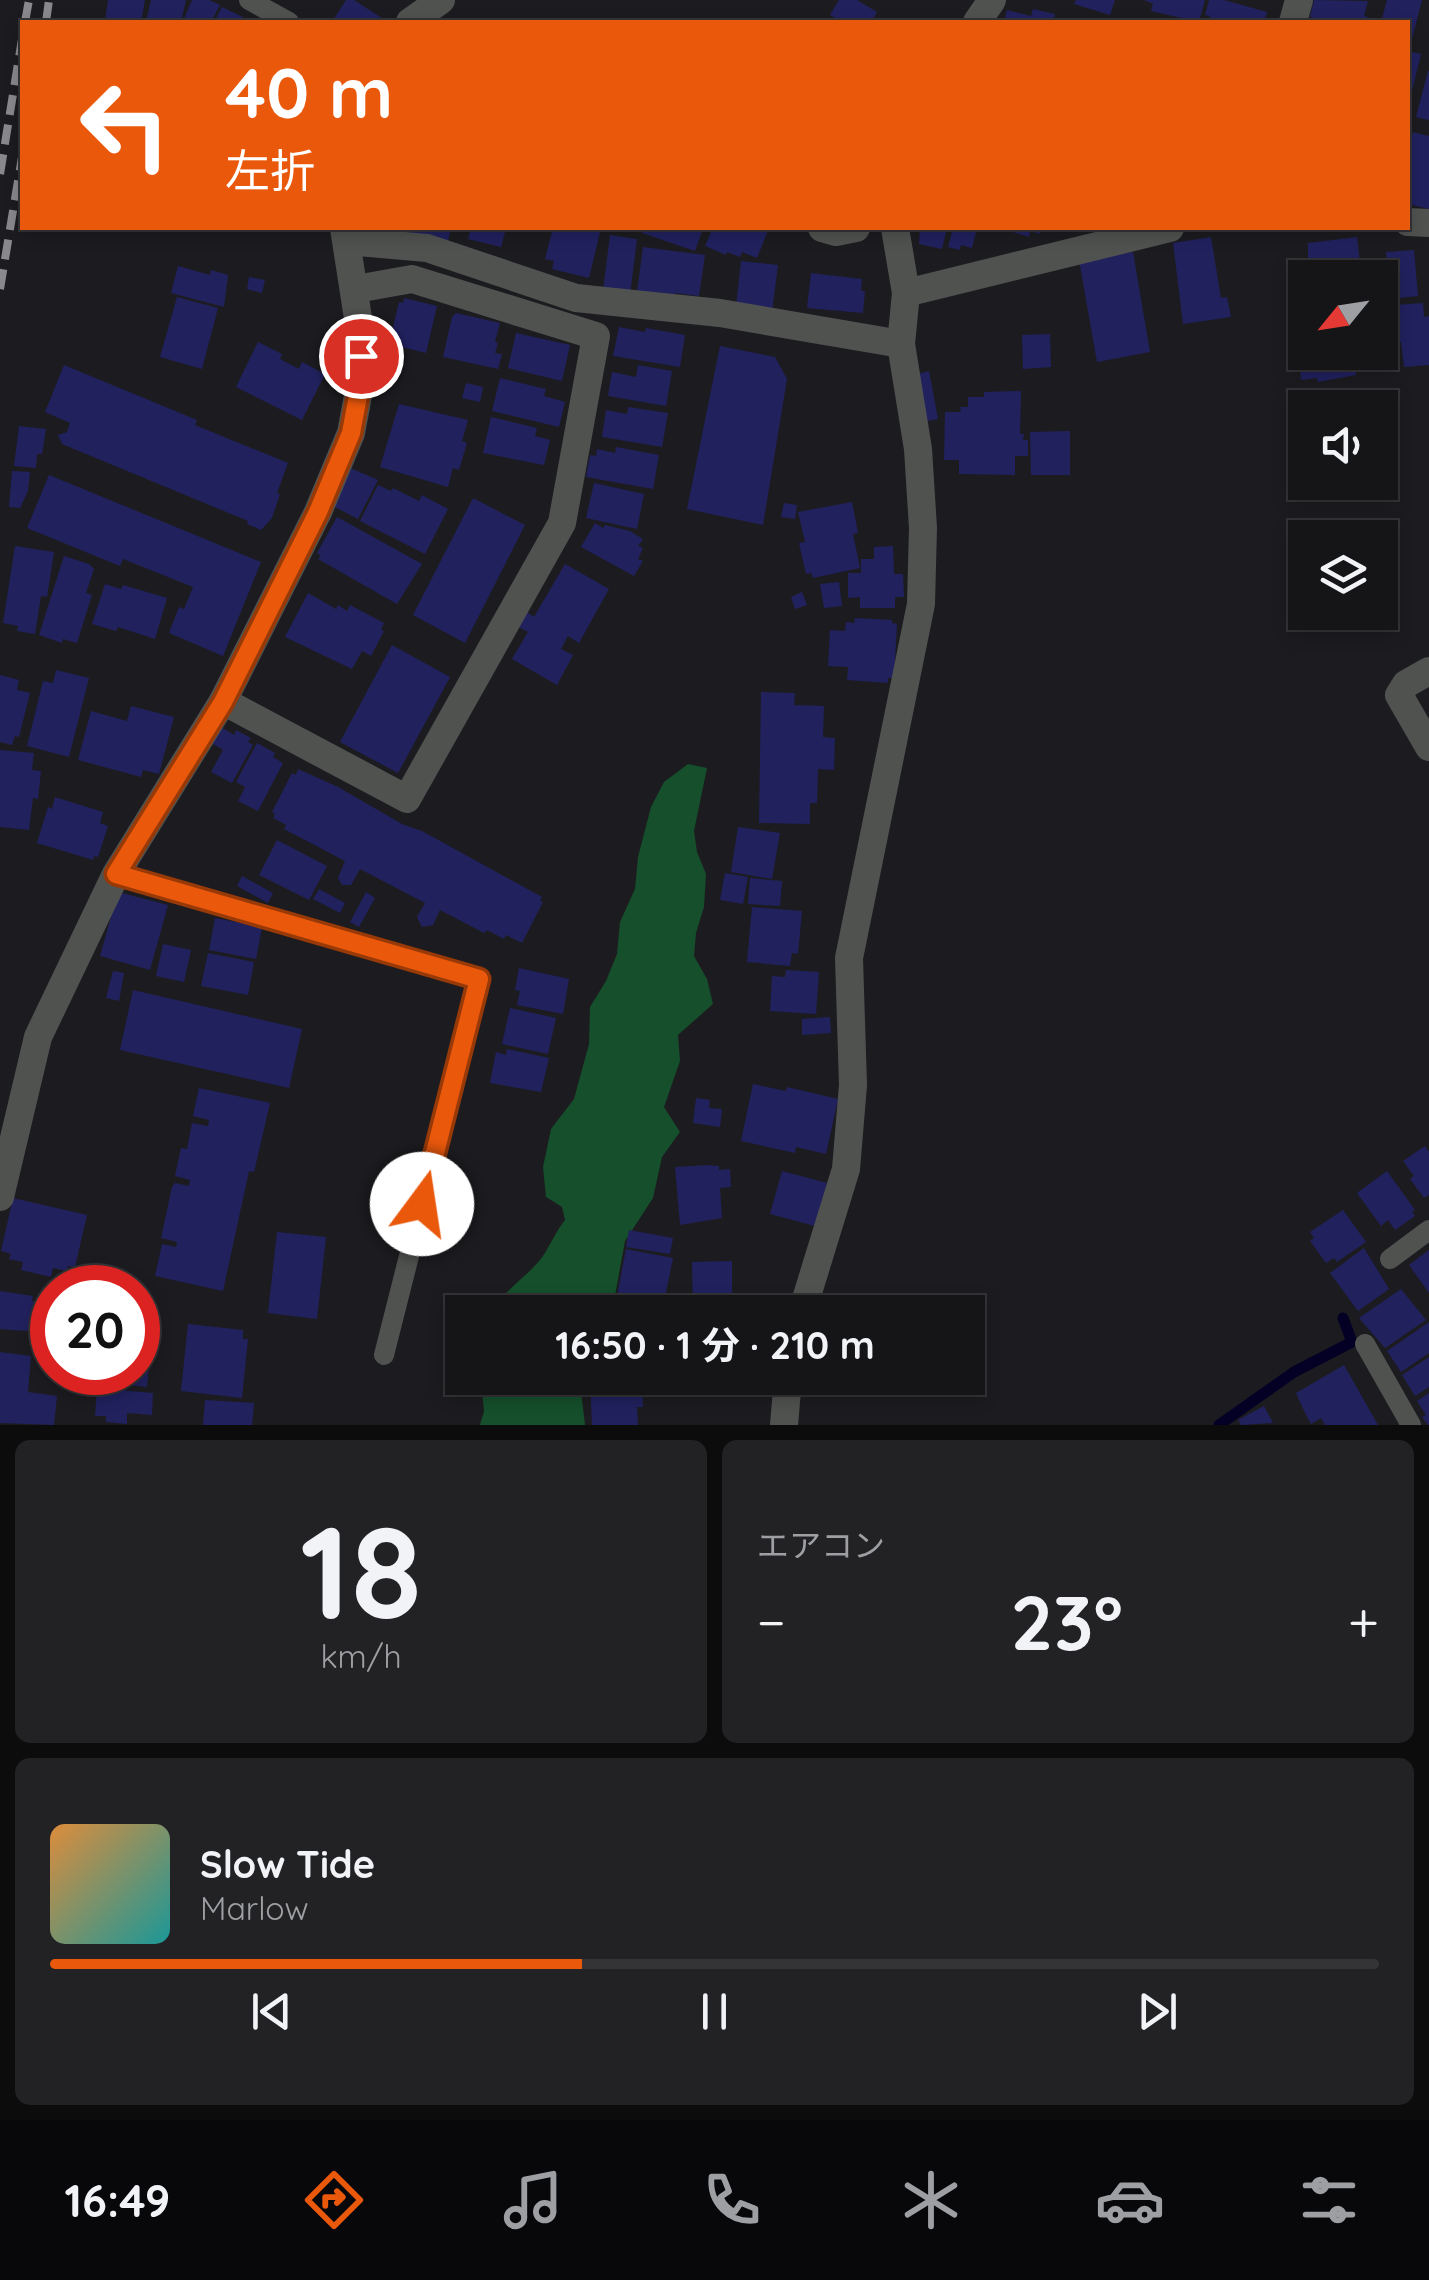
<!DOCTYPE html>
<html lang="ja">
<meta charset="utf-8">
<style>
body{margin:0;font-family:Quicksand,"Noto Sans JP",sans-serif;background:#222225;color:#f1f3f6;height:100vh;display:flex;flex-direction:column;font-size:38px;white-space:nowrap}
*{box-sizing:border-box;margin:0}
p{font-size:32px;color:#9d9fa2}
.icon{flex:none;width:55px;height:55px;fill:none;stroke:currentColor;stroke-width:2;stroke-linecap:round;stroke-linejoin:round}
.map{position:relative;height:1425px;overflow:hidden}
.sheet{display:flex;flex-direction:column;gap:15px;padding:15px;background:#0c0c0d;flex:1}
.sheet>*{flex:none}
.banner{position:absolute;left:20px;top:20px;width:1390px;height:210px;border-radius:0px;box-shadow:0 5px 15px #0003,0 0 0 2px #343437;background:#ea580c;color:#fff;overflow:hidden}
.needle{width:65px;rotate:240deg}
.tools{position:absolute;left:1288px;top:260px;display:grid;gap:20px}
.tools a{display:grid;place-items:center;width:110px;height:110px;border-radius:0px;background:#151518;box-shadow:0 5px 15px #0003,0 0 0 2px #343437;font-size:50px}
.speed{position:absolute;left:30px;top:1265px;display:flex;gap:20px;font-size:50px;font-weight:700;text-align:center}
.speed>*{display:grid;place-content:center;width:130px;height:130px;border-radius:50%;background:#151518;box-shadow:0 5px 15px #0003,0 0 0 2px #343437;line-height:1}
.speed .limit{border:15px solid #d22;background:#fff;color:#111}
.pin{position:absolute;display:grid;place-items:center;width:85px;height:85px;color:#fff;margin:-42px;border:5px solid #fff;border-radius:50%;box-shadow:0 2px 10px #0007}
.me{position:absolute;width:110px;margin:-55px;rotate:14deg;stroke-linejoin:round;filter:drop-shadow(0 0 8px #0008)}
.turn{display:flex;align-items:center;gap:35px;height:210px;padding:0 40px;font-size:45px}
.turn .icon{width:130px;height:130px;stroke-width:2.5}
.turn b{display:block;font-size:70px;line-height:85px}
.big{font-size:75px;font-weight:700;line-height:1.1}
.sheet .tile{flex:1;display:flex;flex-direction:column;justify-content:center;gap:15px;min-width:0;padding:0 35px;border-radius:15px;background:#222225}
.sheet .dial{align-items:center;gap:0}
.dial b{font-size:130px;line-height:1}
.song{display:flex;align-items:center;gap:30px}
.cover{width:120px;height:120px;border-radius:15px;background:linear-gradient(135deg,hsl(30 70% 55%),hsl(180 70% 35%))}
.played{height:10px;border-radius:5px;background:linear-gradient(90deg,#ea580c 40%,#343437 40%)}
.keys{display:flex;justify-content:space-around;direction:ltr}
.heat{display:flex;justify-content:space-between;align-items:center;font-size:55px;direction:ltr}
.sheet .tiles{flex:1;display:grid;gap:15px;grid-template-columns:1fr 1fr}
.tile:last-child{grid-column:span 2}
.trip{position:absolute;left:445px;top:1295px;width:540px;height:100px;border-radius:0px;background:#151518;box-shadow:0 5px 15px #0003,0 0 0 2px #343437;font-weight:700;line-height:100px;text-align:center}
.menu{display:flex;height:160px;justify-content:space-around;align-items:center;background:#08080a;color:#9d9fa2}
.menu .icon{width:70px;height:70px}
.menu .selected{color:#ea580c}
.menu b{font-size:45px;color:#f1f3f6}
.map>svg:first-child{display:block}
.forest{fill:#154f2b}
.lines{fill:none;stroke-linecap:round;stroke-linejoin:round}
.stream{stroke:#040025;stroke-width:11}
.building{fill:#21215e}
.service{stroke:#505250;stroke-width:20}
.minor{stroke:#505250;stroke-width:28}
.rail{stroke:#89898d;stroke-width:8;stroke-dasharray:20 10;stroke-linecap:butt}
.route-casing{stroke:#983908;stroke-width:25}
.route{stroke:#ea580c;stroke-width:18}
</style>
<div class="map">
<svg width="1429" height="1425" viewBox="0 0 1429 1425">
<rect width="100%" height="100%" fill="#1c1c20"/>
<g class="forest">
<path d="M688,764L707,768L694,831L697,852L706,874L704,907L696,933L694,956L707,979L713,1004L678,1035L680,1061L664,1107L680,1132L662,1157L653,1198L625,1241L612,1312H492C504,1289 528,1277 543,1256C551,1244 556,1231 565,1220L562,1207L546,1197L543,1167L551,1129L574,1099L589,1044L590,1007L606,981L617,954L620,922L635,889L638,857L651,807L664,782Z"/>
<path d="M481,1378H585L581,1391L585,1425H480L484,1411Z"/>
</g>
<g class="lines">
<path class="stream" d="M1219,1425L1294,1372L1352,1342L1343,1318"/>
</g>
<g class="building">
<path d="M108,0H145L141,22H105Z"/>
<path d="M151,0H186L181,22H146Z"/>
<path d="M192,0H209L220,5L211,22L183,21Z"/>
<path d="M346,0H354L388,22H332Z"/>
<path d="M839,0H857L877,12L871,22H832L835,18L830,15Z"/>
<path d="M1076,0H1115L1110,15L1074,4Z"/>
<path d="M1144,0H1205L1199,22L1151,11L1153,4Z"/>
<path d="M1209,0H1224L1267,12L1264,22L1209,21L1210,16L1205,15Z"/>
<path d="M1314,0L1368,1L1364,16L1373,19L1372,22H1332L1310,17Z"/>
<path d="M1387,0H1422L1409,51L1408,22H1381Z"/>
<path d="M222,7L253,22H214Z"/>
<path d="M1033,9L1055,14L1053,22H1004L1007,10L1031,16Z"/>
<path d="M1408,51L1421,54L1412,91L1408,90Z"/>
<path d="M1428,71H1429V120L1416,117Z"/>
<path d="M1413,132L1429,136V209L1408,204V154Z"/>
<path d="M411,228H451L446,249L408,238Z"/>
<path d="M471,228H506L501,247L468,239Z"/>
<path d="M553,228H601L589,278L552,269L554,261L545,259Z"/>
<path d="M644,228H769L757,258L742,252L740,257L727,252L726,255L705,246L711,232L703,229L695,251L642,233Z"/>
<path d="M920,228H947L942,249L919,244Z"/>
<path d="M953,228H977L972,248L961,245L960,250L948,247Z"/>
<path d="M1000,228H1042L1040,234L1030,231L1029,237Z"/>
<path d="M610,235L637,239L630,295L603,291Z"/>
<path d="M1211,237L1221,298L1227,297L1231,317L1183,324L1173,243Z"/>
<path d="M1357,237L1360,262L1354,263L1356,278H1326L1325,269L1308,271V243Z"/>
<path d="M643,247L705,255L699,296L675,293V297L637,292Z"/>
<path d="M1414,250L1418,296L1380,300V278H1371V272L1378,271L1377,266L1387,265L1386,252Z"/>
<path d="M1133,252L1150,352L1097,362L1079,260Z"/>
<path d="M741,261L778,265L772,312L736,307Z"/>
<path d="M178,266L210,275L211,270L228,275L224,307L171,293Z"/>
<path d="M811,273L862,279L861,291H865L863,313L807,308Z"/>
<path d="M249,277L265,280L262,293L247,289Z"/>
<path d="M177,297L218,308L202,369L160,357Z"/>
<path d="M404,298L437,306L426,353L389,344L399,302L403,303Z"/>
<path d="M1423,303L1424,317L1429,316V365L1404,367L1401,342L1380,343V306Z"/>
<path d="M456,313L500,323L495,342L498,343L495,353L502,354L498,369L443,357L452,317Z"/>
<path d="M619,327L645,332L646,328L685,335L680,367L613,356Z"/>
<path d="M516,333L570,345L562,381L508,368Z"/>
<path d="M1050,334L1051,367L1023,369L1022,335Z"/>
<path d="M258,342L282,354L280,359L299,369L302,362L325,374L302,420L236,387Z"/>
<path d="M720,346L775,357L787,379L763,525L687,509Z"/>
<path d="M1305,348V352H1354L1356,375L1318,382L1317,378L1301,380L1298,349Z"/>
<path d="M64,365L197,420L195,425L288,463L277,493L280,494L272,518L261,530L247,524L248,521L62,444L58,435L67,432L70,423L45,412Z"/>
<path d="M638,365L672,371L666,406L608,396L612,372L636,377Z"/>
<path d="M929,371L938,419L927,421L918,374Z"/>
<path d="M500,378L546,389L544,396L565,402L559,427L492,411Z"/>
<path d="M466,383L483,387L480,402L462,398Z"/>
<path d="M1021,391L1020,434H1024L1023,440H1028V456H1015V475L959,474V460H944L945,412H961L960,407H968V397H984V392Z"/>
<path d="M399,404L468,420L462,441L467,443L459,470L453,468L448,487L380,467Z"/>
<path d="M628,407L668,413L662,447L602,437L606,410L627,414Z"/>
<path d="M491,417L537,428L535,436L550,440L544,465L483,453Z"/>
<path d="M19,426L46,429L42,454H37L36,468L14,466Z"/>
<path d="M1070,431V475H1031L1030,432Z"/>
<path d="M616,447L659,455L653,489L586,477L590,455L596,456L597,449L615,453Z"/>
<path d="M348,467L378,480L358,519L329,504Z"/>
<path d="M12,471L30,472L28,491L20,508L9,507Z"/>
<path d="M49,475L261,562L223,656L169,633L179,607L184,609L193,587L123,559L120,566L27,528Z"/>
<path d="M594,483L644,494L637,529L586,518Z"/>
<path d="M378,485L391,491L393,488L419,501L422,495L448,509L425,554L360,521Z"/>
<path d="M473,498L525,525L465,643L413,615Z"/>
<path d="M852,502L858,533L853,534L860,568L813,578L811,573L806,574L799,543L805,542L798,512Z"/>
<path d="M784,503L797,505L795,519L781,517Z"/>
<path d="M337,517L422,564L397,604L318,559L321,556L317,553Z"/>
<path d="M595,523L603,528L605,525L630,531L643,539L638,546L643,548L638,559L643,561L634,576L581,547Z"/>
<path d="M15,546L54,552L47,597L41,596L35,634L17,631L18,626L3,623Z"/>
<path d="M893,546L894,574H903L904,597H895V608H860V597L848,598V573H861V559H874V547Z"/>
<path d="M64,556L89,564L94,569L86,593L92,595L77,643L63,639L62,643L39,635Z"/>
<path d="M565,564L609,589L579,643L568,636L561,649L573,655L557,685L512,659L528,632L519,627L527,612L534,617Z"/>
<path d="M839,582L842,606L824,608L820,584Z"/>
<path d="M105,584L121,589L123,585L167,598L155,639L118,627L116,631L92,624Z"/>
<path d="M802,592L807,605L795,609L791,597Z"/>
<path d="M308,593L336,609L338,605L347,611L350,605L384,623L381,630L384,631L371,656L362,651L352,669L285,637Z"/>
<path d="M855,618L892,620V623L897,624L894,678H888V683L847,680L848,667L828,666L830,630L845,631L846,622L854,623Z"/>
<path d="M392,645L450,677L398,773L340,742Z"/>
<path d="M56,670L89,678L69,757L27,746L43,681L53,683Z"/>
<path d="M0,675L19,680L17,690L30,693L19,737L15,736L12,745L0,742Z"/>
<path d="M761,692L795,693L794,705L824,706L823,737L835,738L834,770L818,769L817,803H810V824L759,823Z"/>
<path d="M131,706L174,717L159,774L143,770L141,777L78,760L91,711L127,721Z"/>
<path d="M219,726L234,735L236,730L251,738L248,742L253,745L232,783L211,772L223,750L210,742Z"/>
<path d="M257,743L275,753L273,757L283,763L258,811L238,801L245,787L236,782Z"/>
<path d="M0,750L34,753L32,770L41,771L38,799L33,798L29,830L0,827Z"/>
<path d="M298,769L338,787L402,824L422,831L542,897L540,901L543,902L522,943L506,935L504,939L487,930L484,933L440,910L433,925L422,927L417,917L425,903L360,869L351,885H342L338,878L345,861L284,829L286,825L273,818L275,814L272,812L292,773L296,775Z"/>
<path d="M55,797L103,812L100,823L108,826L98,857L94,856L93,860L37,843L48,807L52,809Z"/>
<path d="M738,827L780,833L772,879L731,872Z"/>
<path d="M277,840L327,866L309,900L259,875Z"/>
<path d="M725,873L748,877L743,904L720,900Z"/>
<path d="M242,876L273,893L268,903L237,886Z"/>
<path d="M750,878L782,881L780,906L748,904Z"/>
<path d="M319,889L345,903L340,913L313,899Z"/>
<path d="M118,892L168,905L150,970L100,956Z"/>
<path d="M366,892L375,898L359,927L350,922Z"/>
<path d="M752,907L802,911L798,954L792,953L790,966L747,962Z"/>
<path d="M215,918L262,927L256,959L209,950Z"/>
<path d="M163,944L191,950L184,982L156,976Z"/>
<path d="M208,953L254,962L248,995L201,986Z"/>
<path d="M519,968L569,979L563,1014L517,1005L520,991L515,990Z"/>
<path d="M786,970L819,972L816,1014L770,1011L772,976L785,977Z"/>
<path d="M113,971L124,973L119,1001L106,998Z"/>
<path d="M133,990L302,1029L289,1088L120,1050Z"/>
<path d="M510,1008L556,1018L548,1054L502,1044Z"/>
<path d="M830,1017L831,1033L802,1035V1019Z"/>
<path d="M507,1049L549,1058L541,1092L490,1083L496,1052L506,1055Z"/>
<path d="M753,1084L786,1091L787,1087L838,1099L826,1154L796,1147L795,1153L741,1141Z"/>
<path d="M199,1088L270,1103L254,1172L249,1171L223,1291L155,1276L162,1244L176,1247L177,1242L161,1238L172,1187L175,1183L189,1186L190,1180L175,1176L181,1148L187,1149L192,1123L208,1126L209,1120L193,1116Z"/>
<path d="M696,1098L710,1100L709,1108L722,1109L720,1127L693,1123Z"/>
<path d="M1425,1146L1429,1152V1195L1424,1198L1410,1179L1414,1176L1403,1161Z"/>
<path d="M708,1165L719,1166V1170L730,1169L731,1187L720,1188L722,1218L680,1225L675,1167Z"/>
<path d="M782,1171L827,1183L815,1226L770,1214Z"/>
<path d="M1387,1171L1415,1210L1412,1212L1415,1216L1395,1230L1388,1220L1381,1226L1357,1193Z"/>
<path d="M13,1198L87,1215L75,1267L68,1266L67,1271L53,1268L51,1277L21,1270L23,1262L9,1259L11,1254L1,1251Z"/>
<path d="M1343,1210L1366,1242L1337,1262L1334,1258L1326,1263L1310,1241L1314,1238L1310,1232Z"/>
<path d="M629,1230L673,1238L670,1254L626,1247Z"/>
<path d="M277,1232L326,1237L317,1319L268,1313Z"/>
<path d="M1364,1248L1389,1289L1358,1311L1330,1273Z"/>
<path d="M626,1249L673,1258L662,1312H614Z"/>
<path d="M1429,1250V1293L1409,1265Z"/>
<path d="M732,1261V1297H747V1312H693L692,1262Z"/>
<path d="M1401,1289L1426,1320L1385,1348L1359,1318Z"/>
<path d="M0,1291L33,1296L32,1301L44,1303L40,1332L0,1329Z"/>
<path d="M1429,1322V1353L1401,1372L1387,1351Z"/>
<path d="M188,1324L243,1330V1339H248L242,1398L181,1391Z"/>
<path d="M138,1331L152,1333L147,1387L103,1382L104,1372H138Z"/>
<path d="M0,1352L31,1356L28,1392L57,1396L54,1425L0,1423Z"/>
<path d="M1429,1357V1387L1415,1396L1402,1375Z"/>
<path d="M1344,1365L1378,1425H1325L1321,1418L1311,1424L1305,1413L1296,1393Z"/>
<path d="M590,1378H642L643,1407H637L638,1425H592Z"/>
<path d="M97,1388L153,1393L152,1415L127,1413V1424L106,1422V1416H95Z"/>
<path d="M1429,1393V1425H1428L1422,1417L1426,1415L1417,1401Z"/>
<path d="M205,1400L254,1403L252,1425H203Z"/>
<path d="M1264,1406L1273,1423L1241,1425L1238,1420Z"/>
</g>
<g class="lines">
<g class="service">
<path d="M249,0L289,22"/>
<path d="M116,874L479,979L384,1355"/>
<path d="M1390,1259L1429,1230"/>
<path d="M1365,1344L1411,1425"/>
</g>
<g class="minor">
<path d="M410,22L441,0"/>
<path d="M977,22L992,0"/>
<path d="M1293,22L1299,0"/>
<path d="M1408,222L1429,223"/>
<path d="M822,228L836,232L856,228"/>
<path d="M347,241L427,248L576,298L720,313L901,344"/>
<path d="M906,293L1170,228"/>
<path d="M1429,671L1406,684L1399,695L1429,747"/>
<path d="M223,701L407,799L562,523L596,336L412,279L356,289"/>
<path d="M0,1197L38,1037L116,874L223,701L318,512L351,433L361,380L360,331L344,228"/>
<path d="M802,1312L846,1169L853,1085L849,958L921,604L923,528L918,449L901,344L906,293L895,228"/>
<path d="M784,1425L788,1378"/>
</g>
<g class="rail">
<path d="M25,22L29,0"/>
<path d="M46,22L49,0"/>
<path d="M0,174L22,39"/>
<path d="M0,289L22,157"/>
</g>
</g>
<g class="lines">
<g class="route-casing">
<path id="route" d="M361,356V380L351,433L318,512L223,702L116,874L479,979L422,1204"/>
</g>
<use href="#route" class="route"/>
</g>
</svg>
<div class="tools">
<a><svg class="needle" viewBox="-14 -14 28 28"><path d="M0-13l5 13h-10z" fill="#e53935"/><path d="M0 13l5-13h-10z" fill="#9d9fa2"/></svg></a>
<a><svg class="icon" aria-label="sound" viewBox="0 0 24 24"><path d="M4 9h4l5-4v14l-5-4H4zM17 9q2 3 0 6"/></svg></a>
<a><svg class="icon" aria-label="layers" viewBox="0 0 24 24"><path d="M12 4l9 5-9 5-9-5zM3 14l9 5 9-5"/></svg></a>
</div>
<div class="speed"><div class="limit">20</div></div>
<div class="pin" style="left:361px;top:356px;background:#d93025"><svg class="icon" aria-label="arrive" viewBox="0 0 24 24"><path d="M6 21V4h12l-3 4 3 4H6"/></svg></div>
<svg class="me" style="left:422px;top:1204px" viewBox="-20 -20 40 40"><circle r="19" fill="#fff"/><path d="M0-13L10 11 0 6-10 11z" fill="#ea580c"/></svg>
<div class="trip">16:50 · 1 分 · 210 m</div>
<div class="banner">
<div class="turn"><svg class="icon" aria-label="left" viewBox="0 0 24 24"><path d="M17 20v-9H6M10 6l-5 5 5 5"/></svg><div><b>40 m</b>左折</div></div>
</div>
</div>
<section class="sheet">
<div class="tiles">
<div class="tile dial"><b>18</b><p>km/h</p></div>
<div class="tile"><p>エアコン</p>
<div class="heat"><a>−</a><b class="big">23°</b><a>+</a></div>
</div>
<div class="tile">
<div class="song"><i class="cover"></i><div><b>Slow Tide</b><p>Marlow</p></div></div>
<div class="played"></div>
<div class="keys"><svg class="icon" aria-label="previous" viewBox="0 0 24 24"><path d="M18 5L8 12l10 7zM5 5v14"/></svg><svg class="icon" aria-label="pause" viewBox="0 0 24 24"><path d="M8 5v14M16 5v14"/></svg><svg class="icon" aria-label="next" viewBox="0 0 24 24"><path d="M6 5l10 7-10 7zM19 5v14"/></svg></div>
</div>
</div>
</section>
<nav class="menu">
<b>16:49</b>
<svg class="icon selected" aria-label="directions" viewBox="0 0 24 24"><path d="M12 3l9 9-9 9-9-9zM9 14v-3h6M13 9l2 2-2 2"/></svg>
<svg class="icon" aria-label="music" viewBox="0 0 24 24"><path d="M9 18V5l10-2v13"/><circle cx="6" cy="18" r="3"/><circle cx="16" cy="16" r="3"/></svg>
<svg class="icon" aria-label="phone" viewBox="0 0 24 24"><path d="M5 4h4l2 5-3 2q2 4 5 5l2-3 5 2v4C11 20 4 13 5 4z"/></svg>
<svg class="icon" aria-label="climate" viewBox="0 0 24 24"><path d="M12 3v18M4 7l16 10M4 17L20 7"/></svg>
<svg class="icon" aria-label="car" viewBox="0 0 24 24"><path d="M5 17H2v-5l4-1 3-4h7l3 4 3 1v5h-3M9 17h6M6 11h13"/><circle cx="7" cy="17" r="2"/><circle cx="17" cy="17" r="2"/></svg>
<svg class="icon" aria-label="filters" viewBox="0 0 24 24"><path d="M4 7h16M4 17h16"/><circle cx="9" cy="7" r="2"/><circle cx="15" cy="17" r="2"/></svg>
</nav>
